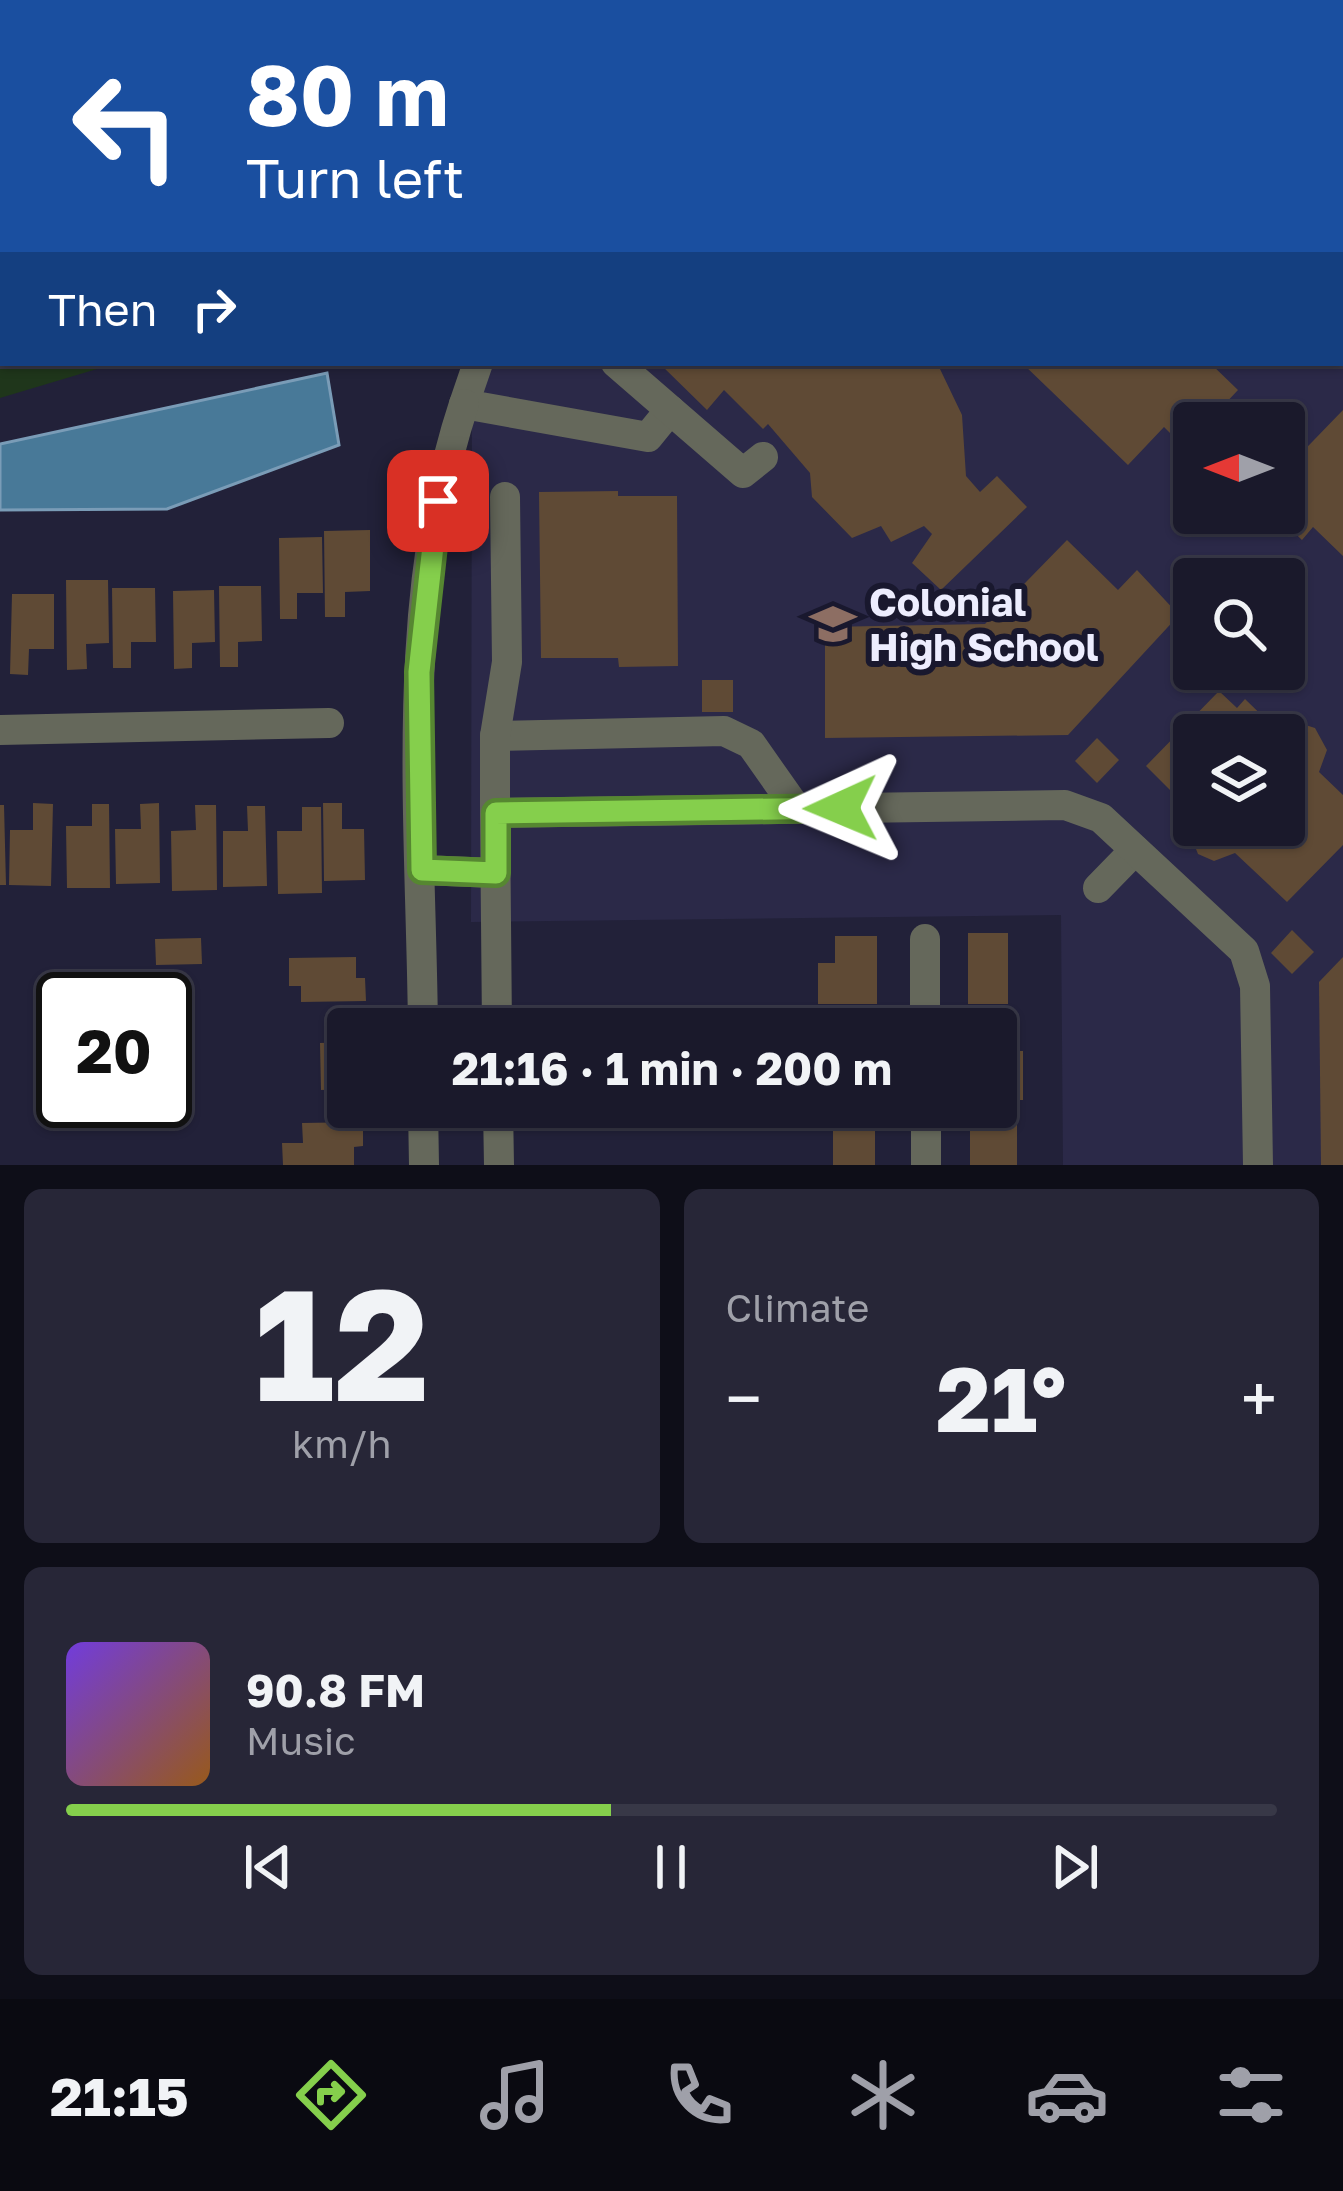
<!DOCTYPE html>
<meta charset="utf-8">
<style>
body{margin:0;font-family:"Golos Text",sans-serif;background:#272637;color:#f1f3f6;height:100vh;display:flex;flex-direction:column;font-size:45px;white-space:nowrap}
*{box-sizing:border-box;margin:0}
p{font-size:39px;color:#9fa0a9}
.icon{flex:none;width:66px;height:66px;fill:none;stroke:currentColor;stroke-width:2;stroke-linecap:round;stroke-linejoin:round}
.map{position:relative;height:1165px;overflow:hidden}
.details{display:flex;flex-direction:column;gap:24px;padding:24px;background:#0e0e18;flex:1}
.details>*{flex:none}
.top-card{position:absolute;left:0px;top:0px;width:1344px;height:366px;box-shadow:0 3px 9px #0004,0 0 0 3px #383847;background:#1a4fa0;color:#fff;overflow:hidden}
.needle{width:78px;rotate:270deg}
.tools{position:absolute;left:1173px;top:402px;display:grid;gap:24px}
.tools a{display:grid;place-items:center;width:132px;height:132px;border-radius:12px;background:#1a192b;box-shadow:0 3px 9px #0004,0 0 0 3px #383847;font-size:60px}
.speed{position:absolute;left:36px;top:972px;display:flex;gap:24px;font-size:60px;font-weight:700;text-align:center}
.speed>*{display:grid;place-content:center;width:156px;height:156px;border-radius:50%;background:#1a192b;box-shadow:0 3px 9px #0004,0 0 0 3px #383847;line-height:1}
.speed .limit{border:6px solid #111;border-radius:18px;background:#fff;color:#111}
.pin{position:absolute;display:grid;place-items:center;width:102px;height:102px;color:#fff;margin:-51px;border-radius:24px;box-shadow:0 6px 18px #0006}
.me{position:absolute;width:132px;margin:-66px;rotate:269deg;stroke-linejoin:round;filter:drop-shadow(0 0 9px #0008)}
.turn{display:flex;align-items:center;gap:42px;height:252px;padding:0 48px;font-size:54px}
.turn .icon{width:156px;height:156px;stroke-width:2.5}
.turn b{display:block;font-size:84px;line-height:102px}
.then{display:flex;align-items:center;height:114px;padding:0 48px;background:#0003;gap:24px;font-size:45px}
.big{font-size:90px;font-weight:700;line-height:1.1}
.details .widget{flex:1;display:flex;flex-direction:column;justify-content:center;gap:18px;min-width:0;padding:0 42px;border-radius:18px;background:#272637}
.details .dial{align-items:center;gap:0}
.dial b{font-size:156px;line-height:1}
.song{display:flex;align-items:center;gap:36px}
.cover{width:144px;height:144px;border-radius:18px;background:linear-gradient(135deg,hsl(260 70% 55%),hsl(30 70% 35%))}
.played{height:12px;border-radius:6px;background:linear-gradient(90deg,#85cf4c 45%,#383847 45%)}
.keys{display:flex;justify-content:space-around;direction:ltr}
.heat{display:flex;justify-content:space-between;align-items:center;font-size:66px;direction:ltr}
.details .tiles{flex:1;display:grid;gap:24px;grid-template-columns:1fr 1fr}
.widget:last-child{grid-column:span 2}
.trip{position:absolute;left:327px;top:1008px;width:690px;height:120px;border-radius:12px;background:#1a192b;box-shadow:0 3px 9px #0004,0 0 0 3px #383847;font-weight:700;line-height:120px;text-align:center}
.tabs{display:flex;height:192px;justify-content:space-around;align-items:center;background:#0a0a11;color:#9fa0a9}
.tabs .icon{width:84px;height:84px}
.tabs .active{color:#85cf4c}
.tabs b{font-size:54px;color:#f1f3f6}
.map>svg:first-child{display:block}
.built{fill:#2b2948;fill-rule:evenodd}
.green{fill:#1f361b}
.water{fill:#487998;stroke:#7a9cb7;stroke-width:3}
.building{fill:#5f4a35}
.lines{fill:none;stroke-linecap:round;stroke-linejoin:round}
.minor{stroke:#65685b;stroke-width:30}
.route-casing{stroke:#568731;stroke-width:30}
.route{stroke:#85cf4c;stroke-width:21}
.labels{text-anchor:middle;stroke-width:12;stroke-linejoin:round;paint-order:stroke}
.poi-label{font-size:39px;font-weight:bold;fill:#ededfe;stroke:#19182e;text-anchor:start}
</style>
<div class="map">
<svg width="1343" height="1165" viewBox="0 0 1343 1165">
<rect width="100%" height="100%" fill="#222139"/>
<path class="built" d="M472,0H1343V1165H1063L1061,915L471,922L472,363H1341V3ZM1194,423H1284V513H1194ZM1194,579H1284V669H1194ZM1194,735H1284V825H1194Z"/>
<path class="green" d="M0,0H416L418,3H3V363H117L0,398Z"/>
<path class="water" d="M327,373L339,445L167,509L0,510V444Z"/>
<g class="building">
<path d="M659,363H945L940,369L962,415L966,476L980,492L997,476L1027,507L941,590L912,563L932,534L924,526L891,542L881,526L852,538L812,497L810,473L768,424L763,429L724,390L707,410Z"/>
<path d="M1022,363H1210L1238,390L1207,423H1194V437L1184,447L1164,427L1128,465Z"/>
<path d="M1343,410V556L1313,527L1302,540L1274,513H1284V471Z"/>
<path d="M618,491V496H677L678,666L619,667L618,658H541L539,492Z"/>
<path d="M370,530V591L345,592V617H325L324,531Z"/>
<path d="M322,537L323,593H297V619H280L279,538Z"/>
<path d="M1067,540L1118,590L1137,570L1179,615L1068,735L825,738V627L985,624Z"/>
<path d="M66,580H108L109,643L86,644L87,669L67,670Z"/>
<path d="M219,586H261L262,641L238,642V667H220Z"/>
<path d="M112,588H155L156,642H131V668H113Z"/>
<path d="M214,590L215,642L192,643V668L174,669L173,591Z"/>
<path d="M12,594H54V649H29L28,675L10,674Z"/>
<rect x="702" y="680" width="31" height="32"/>
<path d="M1219,691L1237,708L1245,699L1278,731L1296,722L1315,728L1327,750L1319,772L1343,795V845L1287,902L1235,853L1214,861L1198,854L1190,834L1192,825H1284V735H1194V814L1146,766Z"/>
<path d="M1097,738L1119,760L1097,783L1075,761Z"/>
<path d="M33,803L53,804L51,886L9,885L10,830H33Z"/>
<path d="M159,803L160,883L116,884L115,829H141L140,804Z"/>
<path d="M323,803H342V829H364L365,880L324,881Z"/>
<path d="M92,804H109L110,888H67L66,826H92Z"/>
<path d="M0,805H4L6,885H0Z"/>
<path d="M195,805H216L217,890L172,891L171,831L196,830Z"/>
<path d="M247,806H265L267,886L223,887V831H248Z"/>
<path d="M302,807H321L322,893L278,894L277,831H302Z"/>
<path d="M1292,930L1314,952L1292,974L1271,953Z"/>
<rect x="968" y="933" width="40" height="71"/>
<path d="M835,936H877V1004H818V963H835Z"/>
<path d="M201,938L202,964L156,965L155,939Z"/>
<path d="M356,957V978H365L366,1001L301,1002V986H289V958Z"/>
<path d="M1343,957V1165H1321L1319,982Z"/>
<path d="M996,1030H1005V1051H1023V1100H996Z"/>
<path d="M348,1042V1089L321,1090L320,1043Z"/>
<path d="M63,1101H114L113,1124L62,1122Z"/>
<path d="M363,1122V1146L354,1147V1165H283L282,1143H303L302,1123Z"/>
<rect x="970" y="1123" width="47" height="42"/>
<rect x="833" y="1127" width="42" height="38"/>
</g>
<g class="lines">
<g class="minor">
<path d="M1341,69L1343,68"/>
<path d="M478,363L464,404L648,437L670,410"/>
<path d="M616,363L743,473L763,457"/>
<path d="M0,730L329,723"/>
<path d="M495,736L724,731L751,744L796,808"/>
<path d="M495,813V736L507,662L505,497"/>
<path d="M422,870L495,873"/>
<path d="M1098,888L1135,850"/>
<path d="M925,939V1029"/>
<path d="M423,1029C421,823 398,603 464,404"/>
<path d="M497,1029L495,813L1065,805L1101,818L1244,951L1255,986L1258,1165"/>
<path d="M423,1107L424,1165"/>
<path d="M498,1107L499,1165"/>
<path d="M926,1107V1165"/>
</g>
</g>
<g class="lines">
<g class="route-casing">
<path id="route" d="M438,501L419,672L422,870L496,873V813L841,808"/>
</g>
<use href="#route" class="route"/>
</g>
<defs>
<g id="school-bare" transform="scale(3.6)"><path d="M0-5L7-2L0 1L-7-2ZM-4 1L0 2.5L4 1V4Q0 6-4 4Z" fill="#8d6e63" stroke="#19182e" stroke-width="2.5" paint-order="stroke"/></g>
</defs>
<g fill-rule="evenodd">
<use href="#school-bare" x="833" y="624"/>
</g>
<g class="labels">
<g class="poi-label">
<text x="869" y="616">Colonial<tspan x="869" dy="45">High School</tspan></text>
</g>
</g>
</svg>
<div class="tools">
<a><svg class="needle" viewBox="-14 -14 28 28"><path d="M0-13l5 13h-10z" fill="#e53935"/><path d="M0 13l5-13h-10z" fill="#9fa0a9"/></svg></a>
<a><svg class="icon" aria-label="search" viewBox="0 0 24 24"><circle cx="10" cy="10" r="6"/><path d="M15 15l6 6"/></svg></a>
<a><svg class="icon" aria-label="layers" viewBox="0 0 24 24"><path d="M12 4l9 5-9 5-9-5zM3 14l9 5 9-5"/></svg></a>
</div>
<div class="speed"><div class="limit">20</div></div>
<div class="pin" style="left:438px;top:501px;background:#d93025"><svg class="icon" aria-label="arrive" viewBox="0 0 24 24"><path d="M6 21V4h12l-3 4 3 4H6"/></svg></div>
<svg class="me" style="left:841px;top:808px" viewBox="-20 -20 40 40"><path d="M0-17L14 15 0 8-14 15z" fill="#85cf4c" stroke="#fff" stroke-width="4"/></svg>
<div class="trip">21:16 · 1 min · 200 m</div>
<div class="top-card">
<div class="turn"><svg class="icon" aria-label="left" viewBox="0 0 24 24"><path d="M17 20v-9H6M10 6l-5 5 5 5"/></svg><div><b>80 m</b>Turn left</div></div>
<div class="then">Then<svg class="icon" aria-label="right" viewBox="0 0 24 24"><path d="M7 20v-9h11M14 6l5 5-5 5"/></svg></div>
</div>
</div>
<section class="details">
<div class="tiles">
<div class="widget dial"><b>12</b><p>km/h</p></div>
<div class="widget"><p>Climate</p>
<div class="heat"><a>−</a><b class="big">21°</b><a>+</a></div>
</div>
<div class="widget">
<div class="song"><i class="cover"></i><div><b>90.8 FM</b><p>Music</p></div></div>
<div class="played"></div>
<div class="keys"><svg class="icon" aria-label="previous" viewBox="0 0 24 24"><path d="M18 5L8 12l10 7zM5 5v14"/></svg><svg class="icon" aria-label="pause" viewBox="0 0 24 24"><path d="M8 5v14M16 5v14"/></svg><svg class="icon" aria-label="next" viewBox="0 0 24 24"><path d="M6 5l10 7-10 7zM19 5v14"/></svg></div>
</div>
</div>
</section>
<nav class="tabs">
<b>21:15</b>
<svg class="icon active" aria-label="directions" viewBox="0 0 24 24"><path d="M12 3l9 9-9 9-9-9zM9 14v-3h6M13 9l2 2-2 2"/></svg>
<svg class="icon" aria-label="music" viewBox="0 0 24 24"><path d="M9 18V5l10-2v13"/><circle cx="6" cy="18" r="3"/><circle cx="16" cy="16" r="3"/></svg>
<svg class="icon" aria-label="phone" viewBox="0 0 24 24"><path d="M5 4h4l2 5-3 2q2 4 5 5l2-3 5 2v4C11 20 4 13 5 4z"/></svg>
<svg class="icon" aria-label="climate" viewBox="0 0 24 24"><path d="M12 3v18M4 7l16 10M4 17L20 7"/></svg>
<svg class="icon" aria-label="car" viewBox="0 0 24 24"><path d="M5 17H2v-5l4-1 3-4h7l3 4 3 1v5h-3M9 17h6M6 11h13"/><circle cx="7" cy="17" r="2"/><circle cx="17" cy="17" r="2"/></svg>
<svg class="icon" aria-label="filters" viewBox="0 0 24 24"><path d="M4 7h16M4 17h16"/><circle cx="9" cy="7" r="2"/><circle cx="15" cy="17" r="2"/></svg>
</nav>
